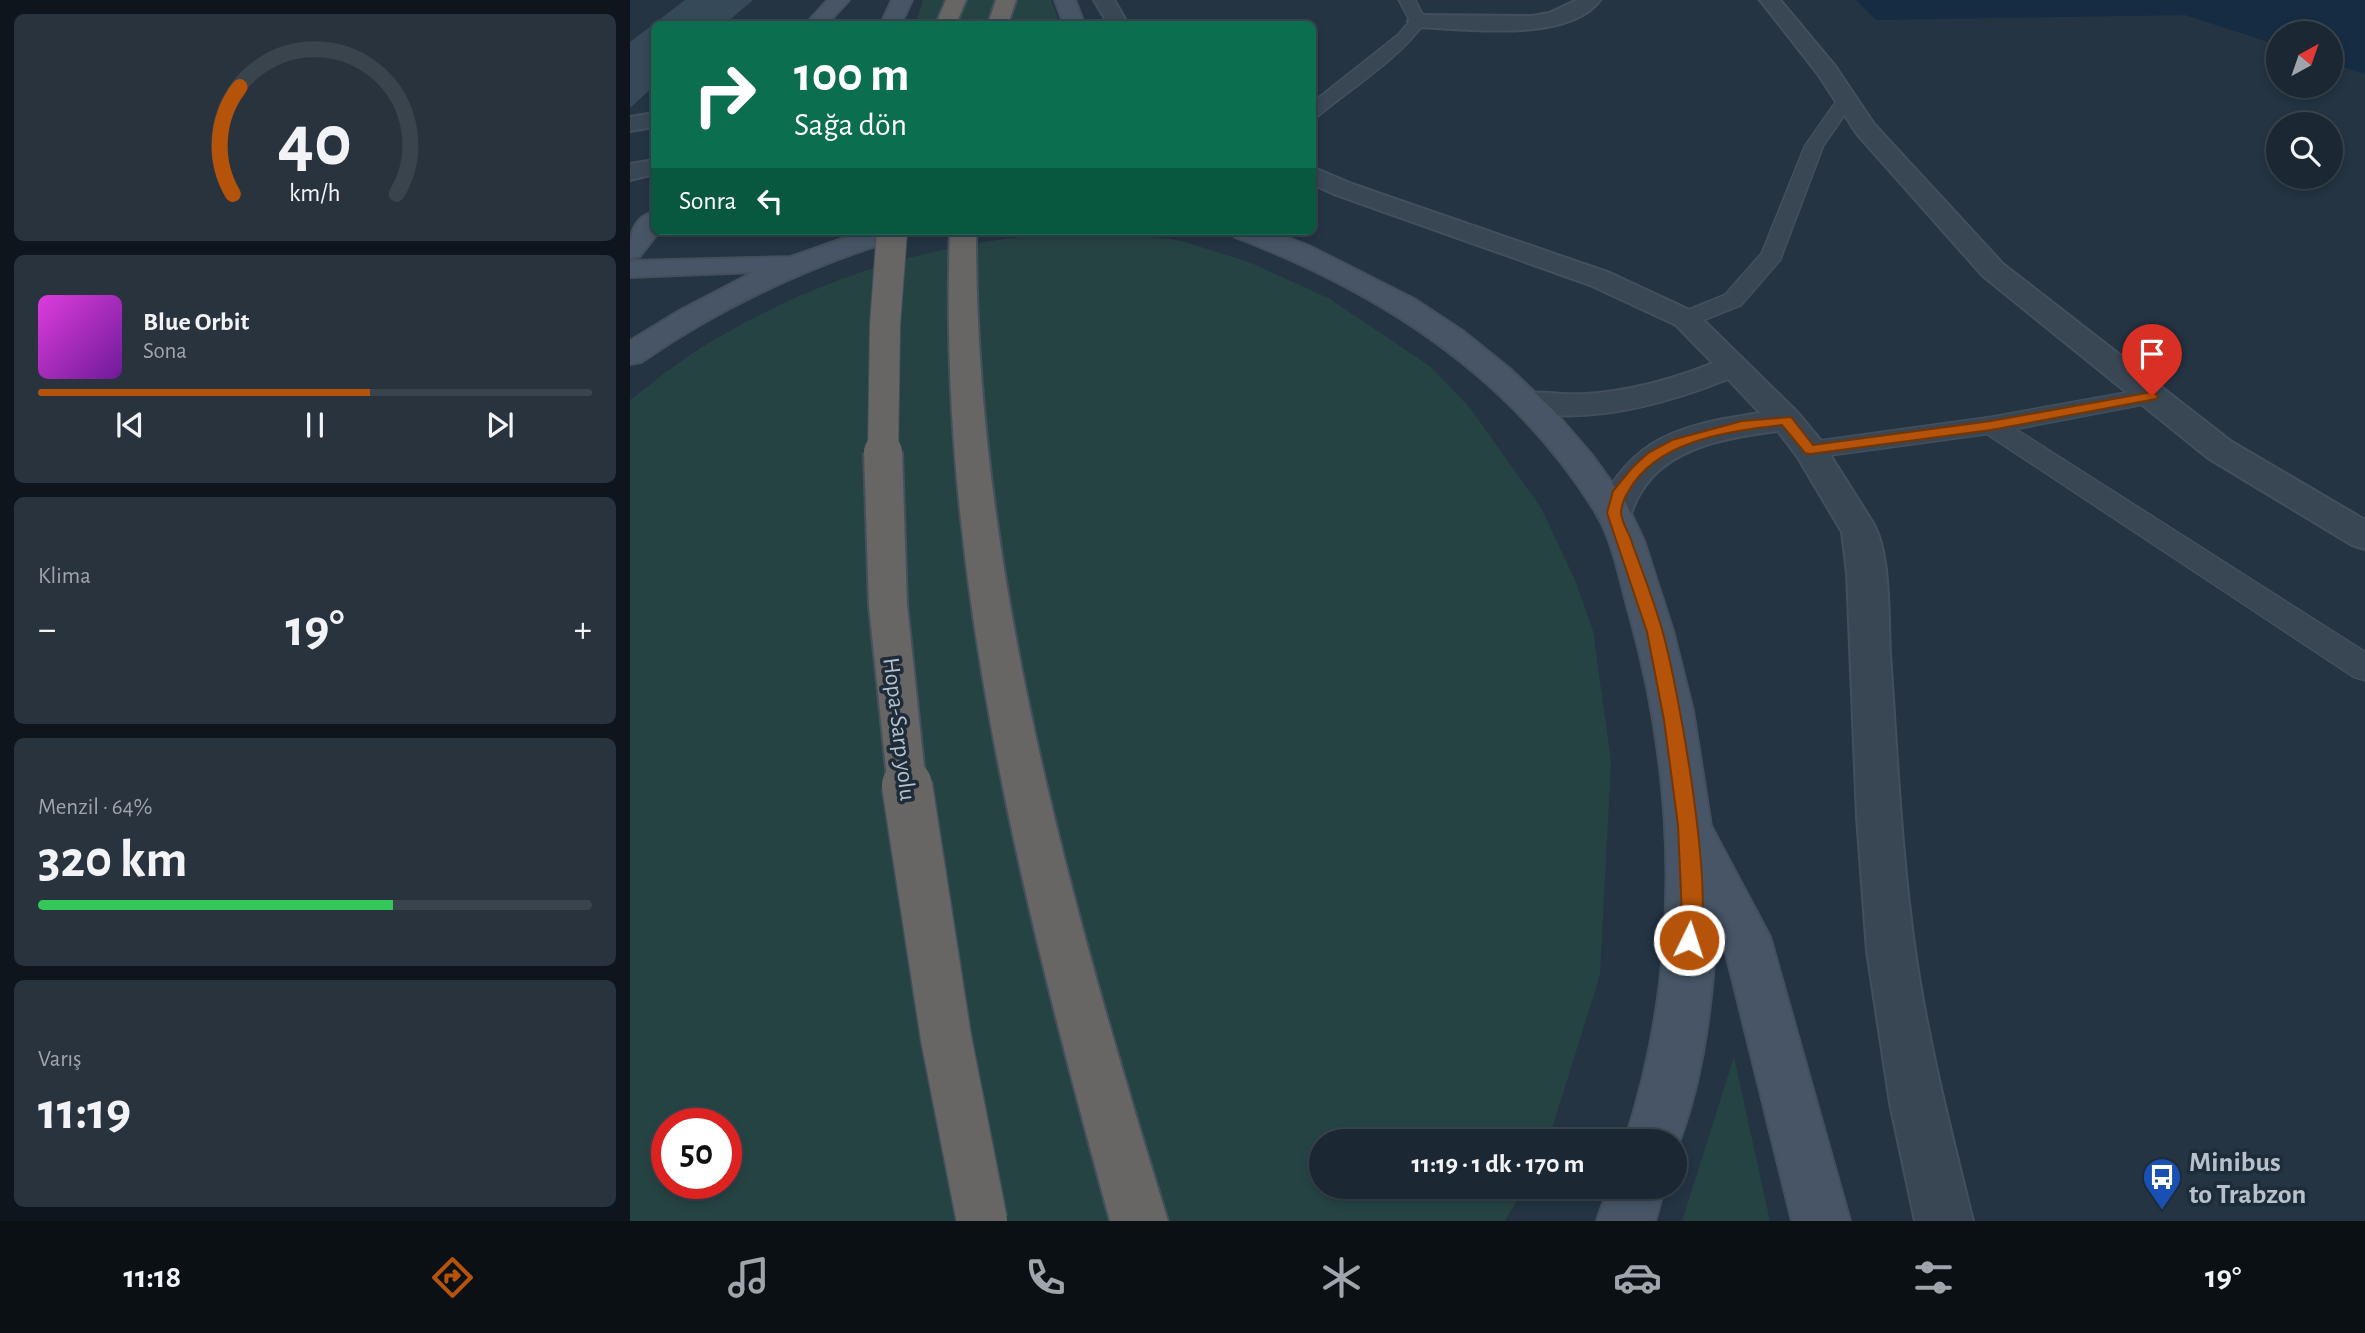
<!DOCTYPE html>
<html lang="tr">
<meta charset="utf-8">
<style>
body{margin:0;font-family:"Alegreya Sans",sans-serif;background:#28333e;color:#f1f3f6;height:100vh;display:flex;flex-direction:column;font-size:26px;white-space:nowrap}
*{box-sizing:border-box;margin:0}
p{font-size:23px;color:#a0a5ac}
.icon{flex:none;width:38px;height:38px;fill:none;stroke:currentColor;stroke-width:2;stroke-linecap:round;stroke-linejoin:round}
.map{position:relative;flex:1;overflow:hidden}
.sheet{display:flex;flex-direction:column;gap:14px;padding:14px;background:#0f151c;width:630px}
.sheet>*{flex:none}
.hud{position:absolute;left:21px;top:21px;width:665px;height:214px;border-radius:10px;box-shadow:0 4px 10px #0003,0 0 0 2px #39444d;background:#0b6e4f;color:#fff;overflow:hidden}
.needle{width:46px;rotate:40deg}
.buttons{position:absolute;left:1636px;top:21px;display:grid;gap:14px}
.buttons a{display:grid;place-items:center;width:77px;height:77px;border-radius:50%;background:#1b2732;box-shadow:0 4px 10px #0003,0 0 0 2px #39444d;font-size:35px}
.speed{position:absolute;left:21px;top:1108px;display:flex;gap:14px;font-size:35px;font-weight:700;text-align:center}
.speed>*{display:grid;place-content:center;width:91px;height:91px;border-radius:50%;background:#1b2732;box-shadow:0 4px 10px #0003,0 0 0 2px #39444d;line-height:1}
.speed .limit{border:10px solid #d22;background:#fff;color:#111}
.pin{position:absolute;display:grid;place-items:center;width:60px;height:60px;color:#fff;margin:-72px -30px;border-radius:50% 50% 50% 0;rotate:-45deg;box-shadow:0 0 7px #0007}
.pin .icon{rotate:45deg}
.me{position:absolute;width:77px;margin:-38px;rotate:4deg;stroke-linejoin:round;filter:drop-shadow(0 0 5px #0008)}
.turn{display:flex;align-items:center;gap:24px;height:147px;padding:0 28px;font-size:32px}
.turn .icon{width:91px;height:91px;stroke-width:2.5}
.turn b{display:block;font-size:49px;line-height:60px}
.then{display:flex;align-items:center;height:66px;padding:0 28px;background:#0003;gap:14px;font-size:26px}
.big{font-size:52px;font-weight:700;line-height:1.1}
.sheet .tile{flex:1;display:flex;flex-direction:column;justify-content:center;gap:10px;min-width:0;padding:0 24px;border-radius:10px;background:#28333e}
.sheet .dial{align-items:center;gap:0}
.dial svg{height:182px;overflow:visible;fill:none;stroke:#39444d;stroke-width:7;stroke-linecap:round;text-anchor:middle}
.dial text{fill:#f1f3f6;stroke:none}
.song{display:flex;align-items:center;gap:21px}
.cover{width:84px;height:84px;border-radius:10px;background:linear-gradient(135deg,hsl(300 70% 55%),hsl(280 70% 35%))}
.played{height:7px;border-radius:4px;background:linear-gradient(90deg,#b45309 60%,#39444d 60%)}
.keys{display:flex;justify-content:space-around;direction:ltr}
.heat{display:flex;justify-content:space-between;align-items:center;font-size:38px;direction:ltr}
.charge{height:10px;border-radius:5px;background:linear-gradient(90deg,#34c759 64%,#39444d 0)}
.trip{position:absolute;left:679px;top:1129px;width:378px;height:70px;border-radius:35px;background:#1b2732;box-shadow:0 4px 10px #0003,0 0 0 2px #39444d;font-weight:700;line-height:70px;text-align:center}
.tabs{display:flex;height:112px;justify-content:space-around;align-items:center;background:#0b1014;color:#a0a5ac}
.tabs .icon{width:49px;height:49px}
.tabs .current{color:#b45309}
.tabs b{font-size:32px;color:#f1f3f6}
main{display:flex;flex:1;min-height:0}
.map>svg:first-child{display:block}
.green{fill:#264344;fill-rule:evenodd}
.water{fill:#162c42}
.building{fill:#364959}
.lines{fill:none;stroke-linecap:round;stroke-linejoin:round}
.service-casing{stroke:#434f5c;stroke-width:3}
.pedestrian-casing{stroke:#434f5c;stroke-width:4}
.minor-casing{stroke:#434f5c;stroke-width:4}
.tertiary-casing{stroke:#434f5c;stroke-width:4}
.secondary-casing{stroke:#434f5c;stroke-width:4}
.trunk-casing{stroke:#44515d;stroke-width:4}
.service{fill:#394653;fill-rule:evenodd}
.pedestrian{fill:#394653;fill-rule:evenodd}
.minor{fill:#394653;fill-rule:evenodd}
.tertiary{fill:#394653;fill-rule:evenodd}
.secondary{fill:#475566;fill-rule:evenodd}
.trunk{fill:#686664;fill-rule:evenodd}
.trunk-bridge-far2-casing{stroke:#44515d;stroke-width:32;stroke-linecap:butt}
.trunk-bridge-far1-casing{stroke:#44515d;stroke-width:42;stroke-linecap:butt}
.trunk-bridge-casing{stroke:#44515d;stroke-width:53;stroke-linecap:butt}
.trunk-bridge-far2{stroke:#686664;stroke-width:30}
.trunk-bridge-far1{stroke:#686664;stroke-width:38}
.trunk-bridge{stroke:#686664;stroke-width:50}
.route{fill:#b45309;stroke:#753606;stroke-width:2}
.labels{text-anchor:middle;stroke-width:7;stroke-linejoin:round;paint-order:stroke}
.street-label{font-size:24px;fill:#b6c1cd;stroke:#1e2b38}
.near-poi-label{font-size:28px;font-weight:bold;fill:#b6c1cd;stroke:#1e2b38;text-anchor:start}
</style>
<main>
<section class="sheet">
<div class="tile dial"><svg viewBox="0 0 100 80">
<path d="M14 69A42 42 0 1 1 86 69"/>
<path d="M14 69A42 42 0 0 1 17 22" stroke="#b45309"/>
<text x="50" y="56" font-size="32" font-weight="700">40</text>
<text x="50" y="72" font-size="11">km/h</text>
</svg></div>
<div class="tile">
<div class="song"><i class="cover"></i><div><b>Blue Orbit</b><p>Sona</p></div></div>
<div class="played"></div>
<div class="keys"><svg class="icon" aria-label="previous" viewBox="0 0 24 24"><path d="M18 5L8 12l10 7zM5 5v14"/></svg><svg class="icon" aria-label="pause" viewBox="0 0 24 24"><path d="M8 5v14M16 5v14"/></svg><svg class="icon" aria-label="next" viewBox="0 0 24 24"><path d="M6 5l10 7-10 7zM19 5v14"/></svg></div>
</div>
<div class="tile"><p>Klima</p>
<div class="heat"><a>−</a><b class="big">19°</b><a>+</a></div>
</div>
<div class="tile"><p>Menzil · 64%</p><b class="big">320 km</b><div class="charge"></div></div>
<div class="tile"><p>Varış</p><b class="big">11:19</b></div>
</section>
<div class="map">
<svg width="1735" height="1221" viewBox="0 0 1735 1221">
<rect width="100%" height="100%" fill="#243443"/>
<g class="green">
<path d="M293,0H421L430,24H285Z"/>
<path d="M468,231L548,240L619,262L700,299L801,367L840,408L911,508L945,580L963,631L981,761L970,975L918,1141H691V1186L895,1187L875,1221H0V400C23,383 45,364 69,349C193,272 323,236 468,231ZM37,1124H96V1183H37Z"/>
<path d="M1104,1057L1140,1221H1052Z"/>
</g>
<path class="water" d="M1226,0H1735V74L1701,63V33H1648V45L1555,15L1246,20Z"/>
<path class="building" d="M55,0H123L95,24H24V86L0,108V42Z"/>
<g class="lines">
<g class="service-casing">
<g id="service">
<path d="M769,0H785L796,21C769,59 724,86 688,116L682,117V103L768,35L780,21Z"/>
<path d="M1216,95L1225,100L1193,146L1150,260L1111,305L1064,324H1048L1045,319L1048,314L1095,295L1132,253L1175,146L1210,96Z"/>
<path d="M1522,388L1531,391L1534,396L1531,401L1385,429L1735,652V680L1724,677L1357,434L1180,458L1171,456L1167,450L1171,444L1180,442L1361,417Z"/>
</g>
</g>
<g class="pedestrian-casing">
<g id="pedestrian">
<path d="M947,0H970C939,43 834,29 788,27L778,21L788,15L902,16L919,13Z"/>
<path d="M1130,0H1150L1205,66L1244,124L1373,264L1602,442L1735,520V549L1722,545L1578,458L1353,276L1227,134L1188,74Z"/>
</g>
</g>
<g class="minor-casing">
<g id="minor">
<path d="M24,113V127L0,131V117Z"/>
<path d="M24,160V174L0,180V164Z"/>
</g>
</g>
<g class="tertiary-casing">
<g id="tertiary">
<path d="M464,0H484L498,24H478Z"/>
<path d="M682,167L722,184L980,273L1066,313L1168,413L1192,442L1243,523C1261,554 1258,618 1260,654C1267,753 1271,852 1285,951C1298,1042 1321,1132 1343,1221H1285L1260,1103L1237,951L1227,817L1217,573L1212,532L1167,456L1148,431C1100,437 1038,446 1011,492C1005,501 1002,512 997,522L984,525L971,522L966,513C1002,436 1051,425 1130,413L1098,379C1033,405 954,427 885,409L880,402L885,395C907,389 932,396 955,394C1000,391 1041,380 1083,363L1046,325L960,285L704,194L682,184Z"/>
</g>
</g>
<g class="secondary-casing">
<g id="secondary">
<path d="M198,0H219L197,24H176Z"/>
<path d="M262,0H282L271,24H251Z"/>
<path d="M425,0H445L454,24H434Z"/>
<path d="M24,212V231H29L10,256L0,258C0,238 1,218 24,212Z"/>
<path d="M235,231H276L273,237C178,266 92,306 11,362L0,364V341L51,310L124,272L0,277V261L161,257Z"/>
<path d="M602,231H640L679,246L784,299L834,332L880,369L923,410L961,454L995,501L1014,541L1043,631L1063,711L1081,826L1140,937L1220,1221H1162L1093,941L1086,927C1083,1000 1073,1084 1045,1152V1141H995C1051,969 1048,790 1000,616C990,582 984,542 965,511C881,376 751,292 605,237Z"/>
<path d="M979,1186H1035L1025,1221H967Z"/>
</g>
</g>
<g class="trunk-casing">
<g id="trunk">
<path d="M316,0H336L326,24H306Z"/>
<path d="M366,0H386L378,24H358Z"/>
<path d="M320,231H346C345,567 440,902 538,1221H480C392,900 307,566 320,231Z"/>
</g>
</g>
<use href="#service" class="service"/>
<use href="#pedestrian" class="pedestrian"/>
<use href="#minor" class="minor"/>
<use href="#tertiary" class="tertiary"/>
<use href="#secondary" class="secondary"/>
<use href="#trunk" class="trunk"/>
<g class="trunk-bridge-far2-casing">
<path id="trunk-bridge-far2" d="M253,453L255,325L262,231"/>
</g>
<g class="trunk-bridge-far1-casing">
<path id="trunk-bridge-far1" d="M253,452L258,605L277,787"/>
</g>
<g class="trunk-bridge-casing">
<path id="trunk-bridge" d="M277,785L316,1038L352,1221"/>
</g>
<use href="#trunk-bridge-far2" class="trunk-bridge-far2"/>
<use href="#trunk-bridge-far1" class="trunk-bridge-far1"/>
<use href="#trunk-bridge" class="trunk-bridge"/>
</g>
<path class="route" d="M1522,392L1528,396L1526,399L1361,430L1180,454L1175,453L1152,425C1100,431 1026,440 998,492C995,496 991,507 991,512C991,520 997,530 1000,537C1011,569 1024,600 1033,633C1048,687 1087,901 1067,947L1059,950L1052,947L1049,940L1052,915L1048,825L1034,720L1017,632L977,513L983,491L1002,468L1018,453L1042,440L1112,421L1161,417L1183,445L1361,421Z"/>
<defs>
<g id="bus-pin" transform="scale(2.0125)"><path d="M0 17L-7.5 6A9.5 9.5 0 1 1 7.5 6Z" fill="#1a4fb4" stroke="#1e2b38"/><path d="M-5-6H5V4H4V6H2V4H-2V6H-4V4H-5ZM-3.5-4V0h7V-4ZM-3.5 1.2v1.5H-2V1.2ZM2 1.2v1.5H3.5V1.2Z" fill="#fff"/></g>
</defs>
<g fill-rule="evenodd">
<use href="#bus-pin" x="1532" y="1177"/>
</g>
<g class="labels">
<g class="street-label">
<text transform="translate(270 729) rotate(83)" y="8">Hopa-Sarp yolu</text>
</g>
<g class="near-poi-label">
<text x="1559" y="1171">Minibus<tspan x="1559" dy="32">to Trabzon</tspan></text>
</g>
</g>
</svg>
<div class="buttons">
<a><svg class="needle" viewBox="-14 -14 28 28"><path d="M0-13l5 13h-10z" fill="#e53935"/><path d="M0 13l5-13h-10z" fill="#a0a5ac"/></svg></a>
<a><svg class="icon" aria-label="search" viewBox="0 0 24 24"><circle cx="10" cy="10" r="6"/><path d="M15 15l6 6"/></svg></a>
</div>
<div class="speed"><div class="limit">50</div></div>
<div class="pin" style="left:1522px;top:396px;background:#d93025"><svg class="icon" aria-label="arrive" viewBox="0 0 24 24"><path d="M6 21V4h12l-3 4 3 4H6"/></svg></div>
<svg class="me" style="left:1059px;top:940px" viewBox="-20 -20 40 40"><circle r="17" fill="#b45309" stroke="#fff" stroke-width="3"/><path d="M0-11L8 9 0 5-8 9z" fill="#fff"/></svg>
<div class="trip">11:19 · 1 dk · 170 m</div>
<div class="hud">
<div class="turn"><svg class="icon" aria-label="right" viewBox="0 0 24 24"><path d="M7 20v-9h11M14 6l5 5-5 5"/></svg><div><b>100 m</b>Sağa dön</div></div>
<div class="then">Sonra<svg class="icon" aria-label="left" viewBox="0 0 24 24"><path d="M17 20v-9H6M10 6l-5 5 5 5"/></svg></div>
</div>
</div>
</main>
<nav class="tabs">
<b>11:18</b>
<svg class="icon current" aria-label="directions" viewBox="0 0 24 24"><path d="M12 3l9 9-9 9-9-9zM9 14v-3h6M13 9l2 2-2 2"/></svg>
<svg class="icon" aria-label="music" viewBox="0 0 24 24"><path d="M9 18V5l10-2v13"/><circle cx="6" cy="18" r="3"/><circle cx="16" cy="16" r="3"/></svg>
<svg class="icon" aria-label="phone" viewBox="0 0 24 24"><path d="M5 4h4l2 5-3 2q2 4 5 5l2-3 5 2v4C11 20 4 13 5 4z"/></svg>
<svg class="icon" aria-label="climate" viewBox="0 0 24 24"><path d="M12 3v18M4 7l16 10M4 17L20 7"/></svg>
<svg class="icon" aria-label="car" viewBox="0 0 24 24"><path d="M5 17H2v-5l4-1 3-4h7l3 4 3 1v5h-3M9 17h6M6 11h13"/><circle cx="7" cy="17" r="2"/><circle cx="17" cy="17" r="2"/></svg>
<svg class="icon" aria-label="filters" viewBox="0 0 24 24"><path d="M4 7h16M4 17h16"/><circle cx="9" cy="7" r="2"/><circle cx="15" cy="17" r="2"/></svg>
<b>19°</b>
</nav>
